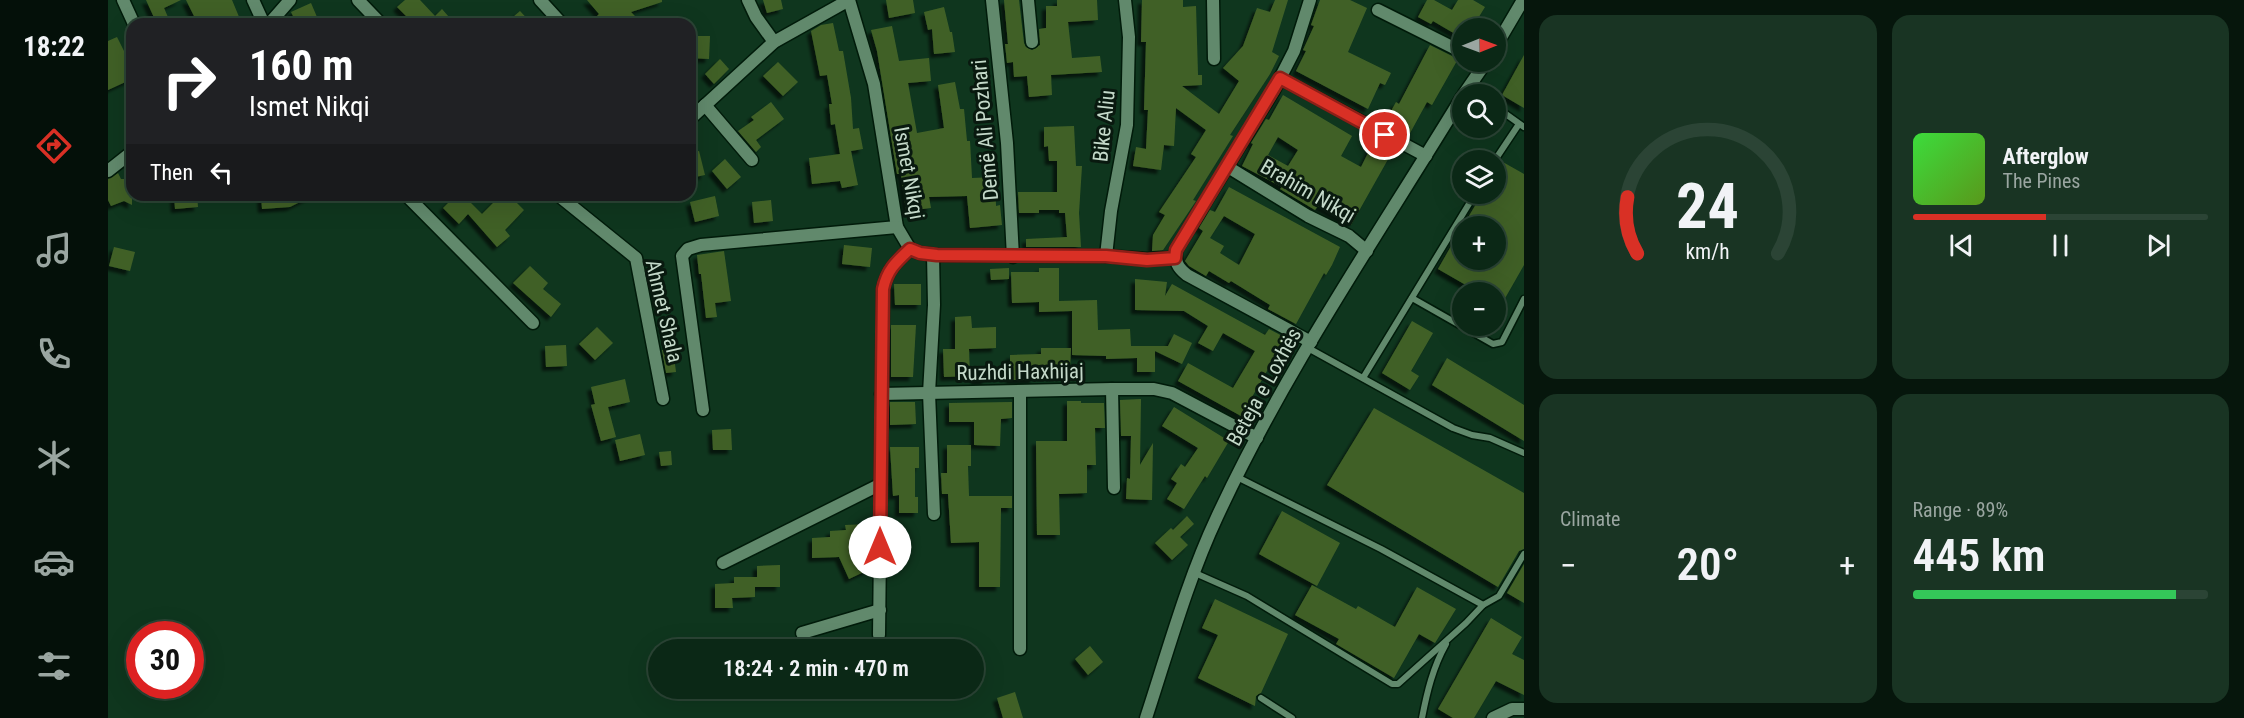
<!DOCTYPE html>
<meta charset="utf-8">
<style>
body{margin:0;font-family:"Roboto Condensed",sans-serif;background:#193423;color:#f1f3f6;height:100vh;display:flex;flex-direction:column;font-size:22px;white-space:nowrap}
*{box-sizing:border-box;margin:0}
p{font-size:20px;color:#9aa6a1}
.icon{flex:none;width:33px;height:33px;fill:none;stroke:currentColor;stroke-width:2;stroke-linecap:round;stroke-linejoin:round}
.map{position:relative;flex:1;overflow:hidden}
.sheet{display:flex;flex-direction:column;gap:15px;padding:15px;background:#06160c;width:720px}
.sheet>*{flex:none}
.guide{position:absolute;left:18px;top:18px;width:570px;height:183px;border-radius:18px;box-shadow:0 6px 24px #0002,0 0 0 2px #2b4435;background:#202124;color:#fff;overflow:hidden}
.needle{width:39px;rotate:89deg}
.controls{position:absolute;left:1344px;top:18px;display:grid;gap:12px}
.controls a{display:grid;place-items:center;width:54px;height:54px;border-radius:50%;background:#0b2816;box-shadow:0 6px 24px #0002,0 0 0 2px #2b4435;font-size:30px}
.speed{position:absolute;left:18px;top:621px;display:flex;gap:12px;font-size:30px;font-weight:700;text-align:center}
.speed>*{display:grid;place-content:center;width:78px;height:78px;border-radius:50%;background:#0b2816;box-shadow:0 6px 24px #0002,0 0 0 2px #2b4435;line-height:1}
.speed .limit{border:9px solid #d22;background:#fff;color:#111}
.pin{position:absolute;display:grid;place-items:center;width:51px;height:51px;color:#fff;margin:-26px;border:3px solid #fff;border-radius:50%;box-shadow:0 2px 6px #0007}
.me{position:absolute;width:66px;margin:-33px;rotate:0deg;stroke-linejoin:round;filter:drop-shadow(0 0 4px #0008)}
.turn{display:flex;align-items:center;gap:21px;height:126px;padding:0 24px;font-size:27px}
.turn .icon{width:78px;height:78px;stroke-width:2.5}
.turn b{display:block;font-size:42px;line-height:51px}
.then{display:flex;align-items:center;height:57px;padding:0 24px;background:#0003;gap:12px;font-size:22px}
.big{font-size:45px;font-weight:600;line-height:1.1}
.sheet .widget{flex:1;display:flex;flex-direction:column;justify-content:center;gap:9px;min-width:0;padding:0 21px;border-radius:18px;background:#193423}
.sheet .dial{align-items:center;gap:0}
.dial svg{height:156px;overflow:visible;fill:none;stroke:#2b4435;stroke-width:7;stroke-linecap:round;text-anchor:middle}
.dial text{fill:#f1f3f6;stroke:none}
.song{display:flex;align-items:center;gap:18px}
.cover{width:72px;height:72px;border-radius:9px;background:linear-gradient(135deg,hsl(120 70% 55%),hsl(90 70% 35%))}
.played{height:6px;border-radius:3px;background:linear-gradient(90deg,#d93025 45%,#2b4435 45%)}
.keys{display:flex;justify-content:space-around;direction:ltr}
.heat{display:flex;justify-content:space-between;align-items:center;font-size:33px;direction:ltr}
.charge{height:9px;border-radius:4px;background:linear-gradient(90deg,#34c759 89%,#2b4435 0)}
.sheet .tiles{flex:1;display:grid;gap:15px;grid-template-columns:repeat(2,1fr)}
.trip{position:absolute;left:540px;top:639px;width:336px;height:60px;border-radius:30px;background:#0b2816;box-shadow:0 6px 24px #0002,0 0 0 2px #2b4435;font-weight:600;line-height:60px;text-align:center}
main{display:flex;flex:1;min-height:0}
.tab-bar{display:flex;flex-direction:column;width:108px;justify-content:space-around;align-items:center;background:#041009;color:#9aa6a1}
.tab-bar .icon{width:42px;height:42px}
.tab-bar .on{color:#d93025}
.tab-bar b{font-size:27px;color:#f1f3f6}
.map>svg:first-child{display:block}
.building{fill:#416127;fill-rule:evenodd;filter:url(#shadow)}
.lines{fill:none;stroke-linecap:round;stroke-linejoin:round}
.service-casing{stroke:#011b0a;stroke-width:9}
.minor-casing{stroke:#011b0a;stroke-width:15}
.service{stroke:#61896c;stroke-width:6}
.minor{stroke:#61896c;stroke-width:12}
.route-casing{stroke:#8d1f18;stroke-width:15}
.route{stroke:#d93025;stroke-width:10}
.labels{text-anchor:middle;stroke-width:6;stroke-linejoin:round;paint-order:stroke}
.street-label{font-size:21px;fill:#c4d9c9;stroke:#09190f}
</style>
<main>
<nav class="tab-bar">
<b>18:22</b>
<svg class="icon on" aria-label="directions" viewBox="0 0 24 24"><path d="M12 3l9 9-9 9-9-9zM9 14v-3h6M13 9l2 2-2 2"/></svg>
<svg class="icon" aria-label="music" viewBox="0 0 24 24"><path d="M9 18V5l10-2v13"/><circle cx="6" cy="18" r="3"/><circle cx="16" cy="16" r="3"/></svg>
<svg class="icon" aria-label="phone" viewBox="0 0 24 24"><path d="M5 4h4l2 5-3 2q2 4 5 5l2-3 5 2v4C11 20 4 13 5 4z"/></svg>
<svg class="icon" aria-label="climate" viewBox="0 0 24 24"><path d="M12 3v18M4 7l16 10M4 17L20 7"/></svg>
<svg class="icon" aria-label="car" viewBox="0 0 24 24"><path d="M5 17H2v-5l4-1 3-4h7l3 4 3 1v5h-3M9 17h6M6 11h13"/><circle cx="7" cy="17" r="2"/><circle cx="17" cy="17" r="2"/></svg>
<svg class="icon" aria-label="filters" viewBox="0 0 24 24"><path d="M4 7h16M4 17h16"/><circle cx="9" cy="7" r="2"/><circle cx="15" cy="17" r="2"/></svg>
</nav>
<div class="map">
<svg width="1416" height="718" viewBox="0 0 1416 718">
<defs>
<filter id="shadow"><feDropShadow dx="-4" dy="4" stdDeviation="1.5" flood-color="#0009"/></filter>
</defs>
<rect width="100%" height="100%" fill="#0f361e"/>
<g class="building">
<path d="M38,0H73L56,8L63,24H49Z"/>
<path d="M78,0H124L134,24H90Z"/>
<path d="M297,0H312L327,16L334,9L347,24H306L289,7Z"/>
<path d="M479,0H554V2L523,12L535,24H481L491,14Z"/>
<path d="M655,0H673L675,9L659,13Z"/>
<path d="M778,0H805L807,13L781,18Z"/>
<path d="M896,0H911L916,43L918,47L924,50L932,45L931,29L938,28V6H949V0H989L990,20L960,22L964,58L992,56L994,72L943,75L944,95L921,97L919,76L906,77L905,62L899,63L897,44H900Z"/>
<path d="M1034,0H1075V7L1088,6L1090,75H1094V85L1074,86L1111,114L1131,81L1115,68L1135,46L1149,8L1162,12L1167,0H1180L1164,52L1171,56L1162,74L1122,135L1125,136L1085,200L1088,201L1055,250L1044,251L1045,235L1057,215L1051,212L1088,157L1083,154L1098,130L1068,108L1066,146L1056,145L1053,170L1025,166L1028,147L1038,149L1040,110H1036L1038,42H1033Z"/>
<path d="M1212,0H1242L1259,8L1240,52L1283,73L1277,85L1272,83L1260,109L1188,71L1198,51L1195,50L1206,26L1203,25Z"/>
<path d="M1319,0H1326L1344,10L1350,0H1365L1377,7L1364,28H1354V38L1325,21L1323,24L1310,17Z"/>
<path d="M203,3L212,24H189L183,12Z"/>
<path d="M836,7L842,32H844L847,52L826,54L824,29L820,30L816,12Z"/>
<path d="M412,11L424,24H397Z"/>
<path d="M725,23L731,51H735L743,98L745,129L751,128L755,149L743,151L750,185L734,188L732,181L704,184L701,158L732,154L727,124L723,125L721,104H724L719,75L712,76L703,31L713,25Z"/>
<path d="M784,26L791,61L821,58L823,81L800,83L809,133L836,128L830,85L847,82L852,109H856L859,141H862L864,178L887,177L888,206L892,205L894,225L862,228L859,196L821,197L823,208L798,211L793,174H789L769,51L763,30Z"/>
<path d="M582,36H602L601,59L582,58Z"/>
<path d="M9,37L20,59L24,57V79L0,90V41Z"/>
<path d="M1322,45L1350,59L1324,105L1319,102L1301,135L1277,122L1288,102L1291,104Z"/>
<path d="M1416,55V108L1394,95Z"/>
<path d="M612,59L621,69L606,84L597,74Z"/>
<path d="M670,62L690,82L675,96L655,76Z"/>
<path d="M1175,95L1244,136L1233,156L1253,167L1264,145L1283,154L1243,225L1210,206L1207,210L1172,189L1174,187L1134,166L1145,144L1143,143L1158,119L1161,120ZM1170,137L1190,150L1180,166L1160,155Z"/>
<path d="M663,102L676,119L648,140L653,147L648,152L630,131L646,120L643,117Z"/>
<path d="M966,126L968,166H974L971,213L973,247H918V239L959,237L957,213H951V210H931V213H911L910,192H949V161H941L940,146L936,147V127Z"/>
<path d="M591,151L597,175L582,178V153Z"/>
<path d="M617,159L633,177L619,189L604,171Z"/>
<path d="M1393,161L1416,174V265L1388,314V292H1370L1330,269L1354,227V260H1388V226H1355L1374,194H1388V171Z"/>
<path d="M10,173L13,179H16L24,175V205L16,201L3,206L0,200V179Z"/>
<path d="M1121,187L1232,247L1224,265L1218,275L1216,273L1188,324L1160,309L1162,305L1123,281L1121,283L1101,271L1098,276L1081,266L1077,261L1095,231L1091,228L1102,210L1107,212ZM1116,216L1147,234L1131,265L1112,253L1116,246L1102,238Z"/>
<path d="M66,195H89L90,207L67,209Z"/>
<path d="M153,195H206L182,207L154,209Z"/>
<path d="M344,195H355L374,214L393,195H401L416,210L397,230L402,236L389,247L360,214L351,224L335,208L346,197Z"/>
<path d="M607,196L611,216L587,222L582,202Z"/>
<path d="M663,200L665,221L646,223L644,202Z"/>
<path d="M736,245L764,248L762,267L734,264Z"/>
<path d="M6,247L27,252L22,271L1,266Z"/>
<path d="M616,251L623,301L607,303L609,317L598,318L593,274H591L589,255Z"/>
<path d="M422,266L440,283L435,289L453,304L443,317L405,283Z"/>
<path d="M901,268V279L883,280L882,269Z"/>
<path d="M931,268H951V301L989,300L990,330L1022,329L1023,346H1060L1066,334L1084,343L1074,364L1047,351V372H1029V358L998,359V356L964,355V311L931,312V302L904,303L903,272H931Z"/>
<path d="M1027,279L1059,282L1057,296L1064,284L1157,335L1161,329L1178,338L1133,416L1070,381L1080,363L1125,388L1147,351L1115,333L1105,351L1090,343L1100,326L1076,311L1027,310Z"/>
<path d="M786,284H813V305H787Z"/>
<path d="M863,316L864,328L888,327V348L861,349L862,376L836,377L835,349H847V317Z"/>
<path d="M1304,321L1325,333L1303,371L1311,376L1302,390L1274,373Z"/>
<path d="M783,325H808L805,377H783Z"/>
<path d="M489,327L505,343L487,360L471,344Z"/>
<path d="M458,345L459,366L438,367L437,346Z"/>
<path d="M933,348H963L962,370H926V380H902V355L933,354Z"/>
<path d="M565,349L568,372L558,373L554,350Z"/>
<path d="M1339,358L1416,405V441L1324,385Z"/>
<rect x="867" y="368" width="11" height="13"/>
<path d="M517,379L522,402L500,407L508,437L493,441L483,405L487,404L483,387Z"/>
<path d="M1033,399L1032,465L1045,443L1044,500L1018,499L1019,478L1022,479L1023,436H1013L1012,400Z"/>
<path d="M959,401H973V403H996L997,428H987L988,465H979V493L951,494L952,535H929L928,441H959Z"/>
<path d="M782,402H807L808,424L782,425Z"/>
<path d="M904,402V418L893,419L892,446L866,445V422H841V403Z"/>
<path d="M1066,407L1121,441L1099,478L1097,476L1076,509L1059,499L1069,483L1063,479L1073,464L1077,467L1090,448L1054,426Z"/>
<path d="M1266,408L1416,493V549L1411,551L1390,587L1219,485Z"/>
<path d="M623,429L624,450H605L604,430Z"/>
<path d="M532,434L537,455L512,461L507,440Z"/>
<path d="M839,445H863V466H860L861,496H904V508H893L892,587H871V542L843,543L840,494H834L833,473H839Z"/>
<path d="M782,447H811V468H807V497H810V513H791V495L785,496Z"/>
<path d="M563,451L564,465L553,466L551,452Z"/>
<path d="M1174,511L1232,543L1209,586L1151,554Z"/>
<path d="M1079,516L1086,524L1072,537L1080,545L1064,560L1047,543L1063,528L1065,530Z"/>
<path d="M762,524V544L750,545L760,570L741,579L731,557L704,558V538L722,537V531L738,530L737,525Z"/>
<path d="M1416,564V603L1399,593Z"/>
<path d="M672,565V587H647V597L624,598L625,608H607V584L626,583V577H649V566Z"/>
<path d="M1204,585L1248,609L1250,606L1287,627L1309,587L1348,609L1327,643L1311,634L1286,678L1228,644L1231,639L1187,615Z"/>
<path d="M1107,599L1180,634L1153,693L1148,696L1147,706L1090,678L1110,635L1094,628Z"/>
<path d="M1383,618L1414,637L1404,654L1416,660V695L1388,681L1366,718H1345L1330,709Z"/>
<path d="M982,646L995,662L980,675L967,659Z"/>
<path d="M907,692L915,718H895L889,698Z"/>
</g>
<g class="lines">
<g class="service-casing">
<g id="service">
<path d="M1388,107L1416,127"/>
<path d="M1387,160L1411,124"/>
<path d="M1304,298L1385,344L1394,342L1416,299"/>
<path d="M1200,348L1345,428L1364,435L1382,438L1416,453"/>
<path d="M1255,378L1367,194"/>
<path d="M1129,477L1273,549L1375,605L1391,596L1416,554"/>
<path d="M1087,573L1139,596L1284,684H1290L1358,623L1375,605"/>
<path d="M1153,698L1184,718"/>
<path d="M1314,718C1319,692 1325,667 1338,644"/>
</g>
</g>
<g class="minor-casing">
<g id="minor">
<path d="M15,0L26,24"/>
<path d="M145,0L156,24"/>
<path d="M250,0L273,24"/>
<path d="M432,0L454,24"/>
<path d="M640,0L648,17L666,42"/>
<path d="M741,0L766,84L789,227L802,249L812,253L829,255L998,256L1039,259L1067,258"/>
<path d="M884,0L899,143L905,257"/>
<path d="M920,0L924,42"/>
<path d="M1105,0L1106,59"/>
<path d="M1202,0L1186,51L1166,90L1068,250C1067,262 1069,267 1079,275L1203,342"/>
<path d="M1270,10L1354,52"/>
<path d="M161,24L182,0"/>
<path d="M1388,46L1415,0"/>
<path d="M1172,78L1318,156"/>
<path d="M1356,94L1378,62"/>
<path d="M597,105L644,160"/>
<path d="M582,119L666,42L741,0"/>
<path d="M1120,167L1200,216L1241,236L1259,251"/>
<path d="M0,171L24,152"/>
<path d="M298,195L425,323"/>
<path d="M450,195L528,258L555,399"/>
<path d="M825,255L826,305L821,393L826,514"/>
<path d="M998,256L1003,211L1019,125L1021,37L1017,0"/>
<path d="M773,394L1004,389"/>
<path d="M595,410L574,256L580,249L593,245L789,227"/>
<path d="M1006,488L1004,389H1046L1064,393L1149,438"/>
<path d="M615,563L773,484"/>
<path d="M694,633L772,610"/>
<path d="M771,635L775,289C779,270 788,262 802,249"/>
<path d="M912,649V391"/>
<path d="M1038,718C1060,651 1079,581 1109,517C1177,370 1270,235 1354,97"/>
<path d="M1385,718L1404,709H1416"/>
</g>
</g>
<use href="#service" class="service"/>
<use href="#minor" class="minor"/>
</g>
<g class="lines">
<g class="route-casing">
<path id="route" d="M772,547L775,289C779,270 788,262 802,249L812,253L829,255L998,256L1039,260L1067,258L1068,250L1172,78L1277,135"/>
</g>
<use href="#route" class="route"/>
</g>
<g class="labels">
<g class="street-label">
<text transform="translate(996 126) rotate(-84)" y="7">Bike Aliu</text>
<text transform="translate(877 130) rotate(-95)" y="7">Demë Ali Pozhari</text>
<text transform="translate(801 173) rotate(80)" y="7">Ismet Nikqi</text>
<text transform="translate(1200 191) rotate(30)" y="7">Brahim Nikqi</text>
<text transform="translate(556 311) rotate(77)" y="7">Ahmet Shala</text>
<text transform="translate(912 372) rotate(-1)" y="7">Ruzhdi Haxhijaj</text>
<text transform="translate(1156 387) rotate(-61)" y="7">Beteja e Loxhës</text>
</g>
</g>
</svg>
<div class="controls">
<a><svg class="needle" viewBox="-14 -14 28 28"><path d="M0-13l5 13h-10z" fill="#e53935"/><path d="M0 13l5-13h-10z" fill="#9aa6a1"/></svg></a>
<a><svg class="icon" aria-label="search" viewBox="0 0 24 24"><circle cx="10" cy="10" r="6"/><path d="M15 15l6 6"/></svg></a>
<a><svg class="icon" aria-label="layers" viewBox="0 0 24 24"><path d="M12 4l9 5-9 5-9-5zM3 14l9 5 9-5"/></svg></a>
<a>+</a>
<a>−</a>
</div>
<div class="speed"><div class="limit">30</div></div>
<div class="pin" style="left:1277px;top:135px;background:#d93025"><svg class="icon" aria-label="arrive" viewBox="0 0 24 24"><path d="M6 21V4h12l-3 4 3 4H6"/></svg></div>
<svg class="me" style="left:772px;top:547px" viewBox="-20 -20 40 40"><circle r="19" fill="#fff"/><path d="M0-13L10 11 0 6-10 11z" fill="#d93025"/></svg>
<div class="trip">18:24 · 2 min · 470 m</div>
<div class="guide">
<div class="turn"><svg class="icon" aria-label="right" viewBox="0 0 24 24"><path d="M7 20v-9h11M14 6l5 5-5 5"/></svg><div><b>160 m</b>Ismet Nikqi</div></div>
<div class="then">Then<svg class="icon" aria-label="left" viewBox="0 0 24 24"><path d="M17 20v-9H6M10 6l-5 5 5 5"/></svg></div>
</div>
</div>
<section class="sheet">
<div class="tiles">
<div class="widget dial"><svg viewBox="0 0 100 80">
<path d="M14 69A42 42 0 1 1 86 69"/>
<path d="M14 69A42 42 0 0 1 9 40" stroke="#d93025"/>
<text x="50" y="56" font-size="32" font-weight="700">24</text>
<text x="50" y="72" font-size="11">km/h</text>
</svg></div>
<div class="widget">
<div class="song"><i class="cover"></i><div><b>Afterglow</b><p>The Pines</p></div></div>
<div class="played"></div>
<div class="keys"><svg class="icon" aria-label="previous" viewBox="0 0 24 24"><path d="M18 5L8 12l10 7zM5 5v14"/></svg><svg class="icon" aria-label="pause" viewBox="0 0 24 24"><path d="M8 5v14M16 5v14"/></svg><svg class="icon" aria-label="next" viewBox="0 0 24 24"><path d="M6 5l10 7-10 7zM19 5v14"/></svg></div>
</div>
<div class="widget"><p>Climate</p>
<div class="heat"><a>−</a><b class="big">20°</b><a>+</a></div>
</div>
<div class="widget"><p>Range · 89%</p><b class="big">445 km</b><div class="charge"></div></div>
</div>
</section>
</main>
